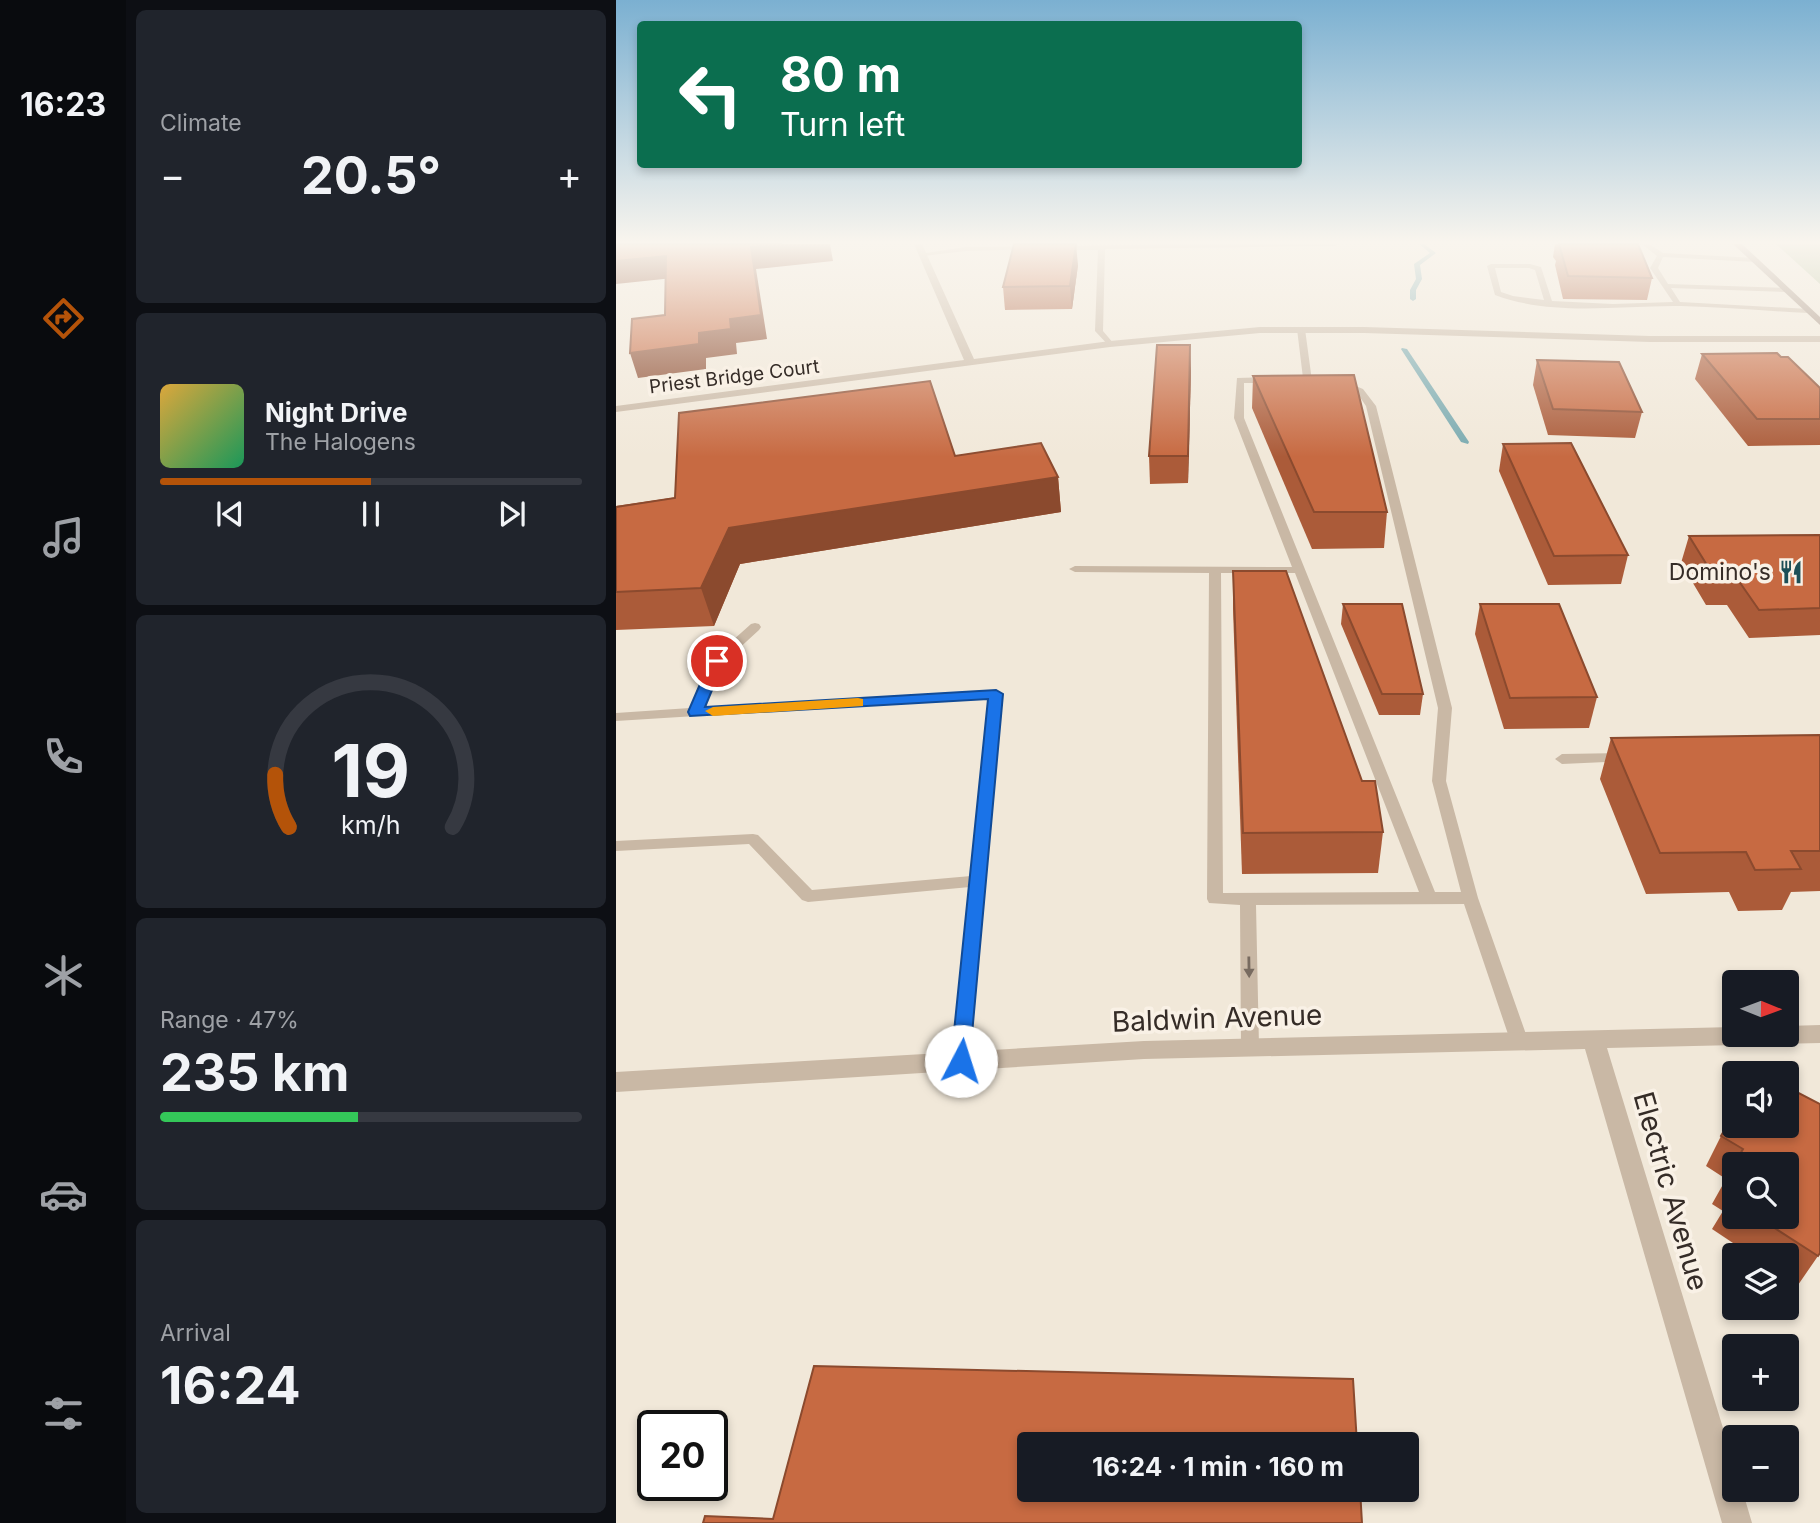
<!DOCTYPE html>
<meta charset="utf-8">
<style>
body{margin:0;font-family:Inter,sans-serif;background:#20242c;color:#f1f3f6;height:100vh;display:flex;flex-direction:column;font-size:26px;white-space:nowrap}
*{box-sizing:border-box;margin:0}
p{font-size:23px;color:#9ea1a6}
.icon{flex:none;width:38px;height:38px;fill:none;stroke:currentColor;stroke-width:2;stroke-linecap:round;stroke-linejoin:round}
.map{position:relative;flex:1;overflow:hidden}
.drawer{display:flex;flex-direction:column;gap:10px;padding:10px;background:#0d0f14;width:490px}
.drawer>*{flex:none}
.banner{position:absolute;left:21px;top:21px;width:665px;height:147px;border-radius:7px;box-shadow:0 4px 10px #0003;background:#0b6e4f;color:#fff;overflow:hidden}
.needle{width:46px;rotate:91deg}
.buttons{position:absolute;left:1106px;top:970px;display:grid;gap:14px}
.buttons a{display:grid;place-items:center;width:77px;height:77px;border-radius:7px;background:#171b24;box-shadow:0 4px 10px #0003;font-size:35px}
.speed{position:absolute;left:21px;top:1410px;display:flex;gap:14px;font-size:35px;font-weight:700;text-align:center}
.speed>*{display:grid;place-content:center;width:91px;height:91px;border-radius:50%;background:#171b24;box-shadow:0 4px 10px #0003;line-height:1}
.speed .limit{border:4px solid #111;border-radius:10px;background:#fff;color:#111}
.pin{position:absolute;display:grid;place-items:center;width:60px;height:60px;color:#fff;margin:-30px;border:4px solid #fff;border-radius:50%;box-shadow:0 2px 7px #0007}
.me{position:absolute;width:77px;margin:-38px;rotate:5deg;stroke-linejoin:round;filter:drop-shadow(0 0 5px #0008)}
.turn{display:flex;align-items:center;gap:24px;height:147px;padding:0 28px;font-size:32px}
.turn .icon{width:91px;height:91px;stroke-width:2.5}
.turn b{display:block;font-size:49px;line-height:60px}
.big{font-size:52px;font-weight:700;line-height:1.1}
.drawer .card{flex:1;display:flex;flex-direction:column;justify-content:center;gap:10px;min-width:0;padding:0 24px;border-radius:10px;background:#20242c}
.drawer .dial{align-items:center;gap:0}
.dial svg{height:182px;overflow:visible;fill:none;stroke:#363941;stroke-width:7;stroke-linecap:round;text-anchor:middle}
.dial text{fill:#f1f3f6;stroke:none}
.song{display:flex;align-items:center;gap:21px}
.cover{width:84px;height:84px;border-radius:10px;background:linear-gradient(135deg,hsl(40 70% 55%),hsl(150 70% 35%))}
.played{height:7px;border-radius:4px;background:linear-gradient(90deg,#b45309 50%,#363941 50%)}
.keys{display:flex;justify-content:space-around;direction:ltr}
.heat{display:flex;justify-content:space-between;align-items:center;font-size:38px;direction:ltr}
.charge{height:10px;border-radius:5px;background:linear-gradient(90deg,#34c759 47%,#363941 0)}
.trip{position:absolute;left:401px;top:1432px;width:402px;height:70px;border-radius:7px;background:#171b24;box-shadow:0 4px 10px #0003;font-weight:700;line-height:70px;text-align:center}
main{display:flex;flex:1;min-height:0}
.menu{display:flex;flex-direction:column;width:126px;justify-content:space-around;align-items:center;background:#090b0e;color:#9ea1a6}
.menu .icon{width:49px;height:49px}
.menu .selected{color:#b45309}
.menu b{font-size:32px;color:#f1f3f6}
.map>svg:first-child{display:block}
.green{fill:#b1c099}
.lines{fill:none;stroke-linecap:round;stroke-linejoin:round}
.stream{fill:#78a9af;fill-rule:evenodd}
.service{fill:#c9b8a5;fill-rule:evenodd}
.minor{fill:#c9b8a5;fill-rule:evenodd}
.secondary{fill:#9d8777;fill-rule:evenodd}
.wall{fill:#ab5b39;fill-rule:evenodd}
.shaded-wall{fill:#8b4a2e}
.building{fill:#c76a42;stroke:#8b4a2e;stroke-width:2}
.oneway{fill:#786b60}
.route{fill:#1a73e8;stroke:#114b97;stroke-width:2}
.slow{fill:#f59e0b}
.labels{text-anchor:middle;stroke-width:7;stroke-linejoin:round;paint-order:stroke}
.far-street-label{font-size:19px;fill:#352c27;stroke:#f9f1e6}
.poi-label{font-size:23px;fill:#352c27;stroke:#f9f1e6;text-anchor:end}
.near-street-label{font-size:28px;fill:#352c27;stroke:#f9f1e6}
</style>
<main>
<nav class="menu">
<b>16:23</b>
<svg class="icon selected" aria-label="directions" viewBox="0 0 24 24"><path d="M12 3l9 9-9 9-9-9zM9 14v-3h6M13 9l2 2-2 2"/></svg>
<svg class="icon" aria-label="music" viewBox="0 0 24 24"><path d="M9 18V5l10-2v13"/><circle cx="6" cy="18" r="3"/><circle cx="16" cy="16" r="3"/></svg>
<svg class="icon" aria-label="phone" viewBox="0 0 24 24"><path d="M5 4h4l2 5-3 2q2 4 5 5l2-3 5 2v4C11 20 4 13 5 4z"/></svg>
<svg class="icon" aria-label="climate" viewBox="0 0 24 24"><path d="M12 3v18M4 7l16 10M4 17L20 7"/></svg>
<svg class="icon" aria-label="car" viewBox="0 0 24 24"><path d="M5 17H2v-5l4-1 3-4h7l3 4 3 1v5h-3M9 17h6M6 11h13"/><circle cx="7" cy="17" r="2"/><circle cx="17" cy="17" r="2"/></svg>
<svg class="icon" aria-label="filters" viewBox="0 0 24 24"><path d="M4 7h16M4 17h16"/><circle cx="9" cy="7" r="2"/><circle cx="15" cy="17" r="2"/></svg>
</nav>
<section class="drawer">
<div class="card"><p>Climate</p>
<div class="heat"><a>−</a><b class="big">20.5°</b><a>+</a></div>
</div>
<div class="card">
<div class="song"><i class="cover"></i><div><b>Night Drive</b><p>The Halogens</p></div></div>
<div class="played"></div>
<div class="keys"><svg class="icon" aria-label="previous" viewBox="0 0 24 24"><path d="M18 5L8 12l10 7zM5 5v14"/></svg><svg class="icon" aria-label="pause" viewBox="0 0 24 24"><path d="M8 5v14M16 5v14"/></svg><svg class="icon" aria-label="next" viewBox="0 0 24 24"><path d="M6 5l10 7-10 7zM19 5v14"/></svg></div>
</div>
<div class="card dial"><svg viewBox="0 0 100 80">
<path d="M14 69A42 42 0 1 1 86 69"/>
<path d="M14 69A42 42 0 0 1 8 46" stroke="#b45309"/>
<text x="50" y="56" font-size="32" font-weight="700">19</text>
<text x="50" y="72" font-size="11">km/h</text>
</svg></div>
<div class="card"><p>Range · 47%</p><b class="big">235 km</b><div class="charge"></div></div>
<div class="card"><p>Arrival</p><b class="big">16:24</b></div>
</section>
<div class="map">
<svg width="1204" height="1523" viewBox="0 0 1204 1523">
<rect width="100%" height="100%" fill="#f1e8d9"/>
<path class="green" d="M1160,244H1204V284Z"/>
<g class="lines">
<g class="stream">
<path d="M803,244H808L820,253L804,265L806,279L800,290V299L797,301L794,299V290L800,279L798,264L814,253Z"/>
<path d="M786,348L791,349L853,442L852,444L845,442L785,349Z"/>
</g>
<g class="service">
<path d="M595,244H723L720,246L489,249L487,331L498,344L494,347L479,331L482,250H441L437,248L441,246Z"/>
<path d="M1026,244H1033L1047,253L1139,258L1143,260L1139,262L1047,257L1042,268L1052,284L1170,288L1174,290L1170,292L1055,288L1064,302L1193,309L1197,311L1193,313C1150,311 1108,307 1065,306C1004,305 938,317 879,295L871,266L875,264H914L925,267L936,301L997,304L1057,302L1034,268L1041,256ZM879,268H913L919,270L928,300L897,296L885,292Z"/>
<path d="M414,246L416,249L350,251L307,256L303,254L350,247Z"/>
<path d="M685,327L689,329L696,381C692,385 679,385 675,381L687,378L681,329Z"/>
<path d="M621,378L655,377L659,380L655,383H628V418L819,892H845L816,781L822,708L750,406L741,393L721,383L725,380L747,389L760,406L836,708L830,781L862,898L912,1040L909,1045L903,1047L897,1045L894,1040L848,904L640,905L643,1047L640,1052L634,1054L628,1052L625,1047L624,905L593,903L591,899L593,573L459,572L453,569L459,566L676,567L618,418ZM605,573H679L803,892L607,893Z"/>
<path d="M139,623L143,624L145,627L143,630L107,663L88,708L380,690L387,694L354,1061L351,1066L345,1069L339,1066L336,1061L354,887L192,902L186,900L133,844L0,851V841L137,834L142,835L196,890L355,876L373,698L0,721V713L74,708L97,658L135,624Z"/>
<path d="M1007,753L1014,758L1012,761L946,764L939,759L946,754Z"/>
</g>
<g class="minor">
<path d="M298,244H306L358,359L494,341L644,327H748L1034,336H1204V342H1034L748,333H644L494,347L0,412V406L348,360Z"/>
<path d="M1204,1025V1043L991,1048L1118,1464V1489H1126L1136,1523H1106L969,1049L528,1059L0,1092V1072L528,1041L1118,1027V1034H1171V1026Z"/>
</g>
<path class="secondary" d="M1117,244H1126L1204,317V325Z"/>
</g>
<g class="wall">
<path d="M939,244H1022L1036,278L1031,300L947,299L939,265L940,261L937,257Z"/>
<path d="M462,265L456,309L389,310L387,287Z"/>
<path d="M1086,354L1165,357L1204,388V445L1132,446L1079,379Z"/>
<path d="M921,360L1026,412L1019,438L932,435L917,385Z"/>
<path d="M575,370L572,483L534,484L533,456Z"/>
<path d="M637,376L771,512L768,548L696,549L636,408Z"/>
<path d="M887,444L1012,555L1005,584L932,585L883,471Z"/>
<path d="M339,456L442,477L445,512L124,564L98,626L0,630V506Z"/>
<path d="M1204,535V635L1133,638L1111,605H1090L1065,563L1073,536Z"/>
<path d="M617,571L746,781L767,832L762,873L626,874L617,609Z"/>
<path d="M727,604L807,694L804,715H763L725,624Z"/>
<path d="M864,604L981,697L973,728L888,729L859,634Z"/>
<path d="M1204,735V891L1175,892L1166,910L1122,911L1113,892L1030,894L984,779L995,738Z"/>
<path d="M1118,1114L1202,1256L1182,1285L1171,1278V1255H1135L1096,1229L1107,1211L1096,1204L1110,1179L1090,1166L1105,1136ZM1118,1164L1171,1216H1118Z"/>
</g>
<g class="shaded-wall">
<path d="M166,244H214L217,261L140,269L151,339L120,343L121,354L90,358V369L22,378L14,353L83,333L114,319L135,247Z"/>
<path d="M460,244L462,265L456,309L454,286Z"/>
<path d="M50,256L57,278L0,284V261Z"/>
<path d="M574,345L575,370L572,483V456Z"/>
<path d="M442,477L445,512L124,564L98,626L85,588L113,528Z"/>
</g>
<g class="building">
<path d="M0,244H166L135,247L145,315L114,319L115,329L83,333V344L14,353L16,319L49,315L50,256L0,261Z"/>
<path d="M398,244H460L454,286L387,287Z"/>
<path d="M943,244H1022L1036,278L952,276Z"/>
<path d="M541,345H574L572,456H533Z"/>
<path d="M1161,353L1165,357H1172L1204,388V419H1141L1086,354Z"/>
<path d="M921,360L1003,362L1026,412L937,409Z"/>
<path d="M738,375L771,512H698L637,376Z"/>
<path d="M314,381L339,456L425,443L442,477L113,528L85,588L0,592V507L59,498L63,413Z"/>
<path d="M955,443L1012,555L938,556L887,444Z"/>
<path d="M1204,535V608L1143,610L1120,577L1099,578L1073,536Z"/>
<path d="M617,571H670L746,781H759L767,832L627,833Z"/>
<path d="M727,604H786L807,694H766Z"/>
<path d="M864,604H943L981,697L894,698Z"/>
<path d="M1204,735V851H1175L1185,869L1139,870L1130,852L1044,853L995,738Z"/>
<path d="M1171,1087L1204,1104V1253L1202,1256L1140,1216H1171V1164H1118V1177L1113,1174L1127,1149L1105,1136L1118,1114V1125H1171Z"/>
<path d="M1118,1190V1203L1113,1199Z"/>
<path d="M198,1366L737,1379L741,1444H413V1489H744L746,1523H87L89,1516L157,1519Z"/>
</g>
<defs><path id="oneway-solid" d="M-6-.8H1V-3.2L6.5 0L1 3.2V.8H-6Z" transform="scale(1.75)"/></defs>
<use class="oneway" href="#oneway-solid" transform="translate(633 967) rotate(89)"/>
<linearGradient id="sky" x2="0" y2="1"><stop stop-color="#7bb0d1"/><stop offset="0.53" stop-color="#f9f5ee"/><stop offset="1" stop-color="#f9f5ee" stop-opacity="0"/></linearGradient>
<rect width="1204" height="457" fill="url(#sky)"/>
<path class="route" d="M101,656L108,661L89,707L380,690L387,694L353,1067L345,1070L338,1067L335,1061L372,699L74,716L72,712L94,661Z"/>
<path class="slow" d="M242,698L247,699V706L97,716L89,711L97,707Z"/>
<defs>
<g id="restaurant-bare" transform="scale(1.89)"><path d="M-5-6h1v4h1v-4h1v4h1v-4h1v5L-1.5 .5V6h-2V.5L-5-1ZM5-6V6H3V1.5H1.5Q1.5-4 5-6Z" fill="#1c4f57" stroke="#f9f1e6" stroke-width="2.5" paint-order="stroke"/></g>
</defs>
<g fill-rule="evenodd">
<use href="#restaurant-bare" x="1175" y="572"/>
</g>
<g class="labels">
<g class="far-street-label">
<text transform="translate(118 376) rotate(-7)" y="7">Priest Bridge Court</text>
</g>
<g class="poi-label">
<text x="1155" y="580">Domino's</text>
</g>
<g class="near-street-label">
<text transform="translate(601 1018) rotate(-2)" y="10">Baldwin Avenue</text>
<text transform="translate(1055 1191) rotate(74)" y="10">Electric Avenue</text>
</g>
</g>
</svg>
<div class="buttons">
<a><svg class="needle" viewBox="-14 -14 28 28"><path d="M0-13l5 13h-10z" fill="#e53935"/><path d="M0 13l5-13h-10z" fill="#9ea1a6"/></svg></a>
<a><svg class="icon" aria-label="sound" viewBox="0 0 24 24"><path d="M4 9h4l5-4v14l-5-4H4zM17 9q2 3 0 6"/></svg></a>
<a><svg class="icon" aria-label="search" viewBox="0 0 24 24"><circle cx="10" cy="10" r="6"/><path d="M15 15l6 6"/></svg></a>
<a><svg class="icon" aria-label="layers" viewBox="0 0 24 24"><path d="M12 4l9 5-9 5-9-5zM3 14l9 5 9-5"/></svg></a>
<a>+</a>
<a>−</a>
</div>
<div class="speed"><div class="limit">20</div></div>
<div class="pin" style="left:101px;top:661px;background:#d93025"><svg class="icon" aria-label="arrive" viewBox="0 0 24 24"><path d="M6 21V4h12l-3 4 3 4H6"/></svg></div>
<svg class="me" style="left:345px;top:1061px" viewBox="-20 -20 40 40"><circle r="19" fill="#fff"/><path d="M0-13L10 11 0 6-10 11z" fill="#1a73e8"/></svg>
<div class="trip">16:24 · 1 min · 160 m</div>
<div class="banner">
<div class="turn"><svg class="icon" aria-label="left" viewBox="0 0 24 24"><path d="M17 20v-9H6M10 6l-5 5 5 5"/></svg><div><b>80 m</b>Turn left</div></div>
</div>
</div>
</main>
